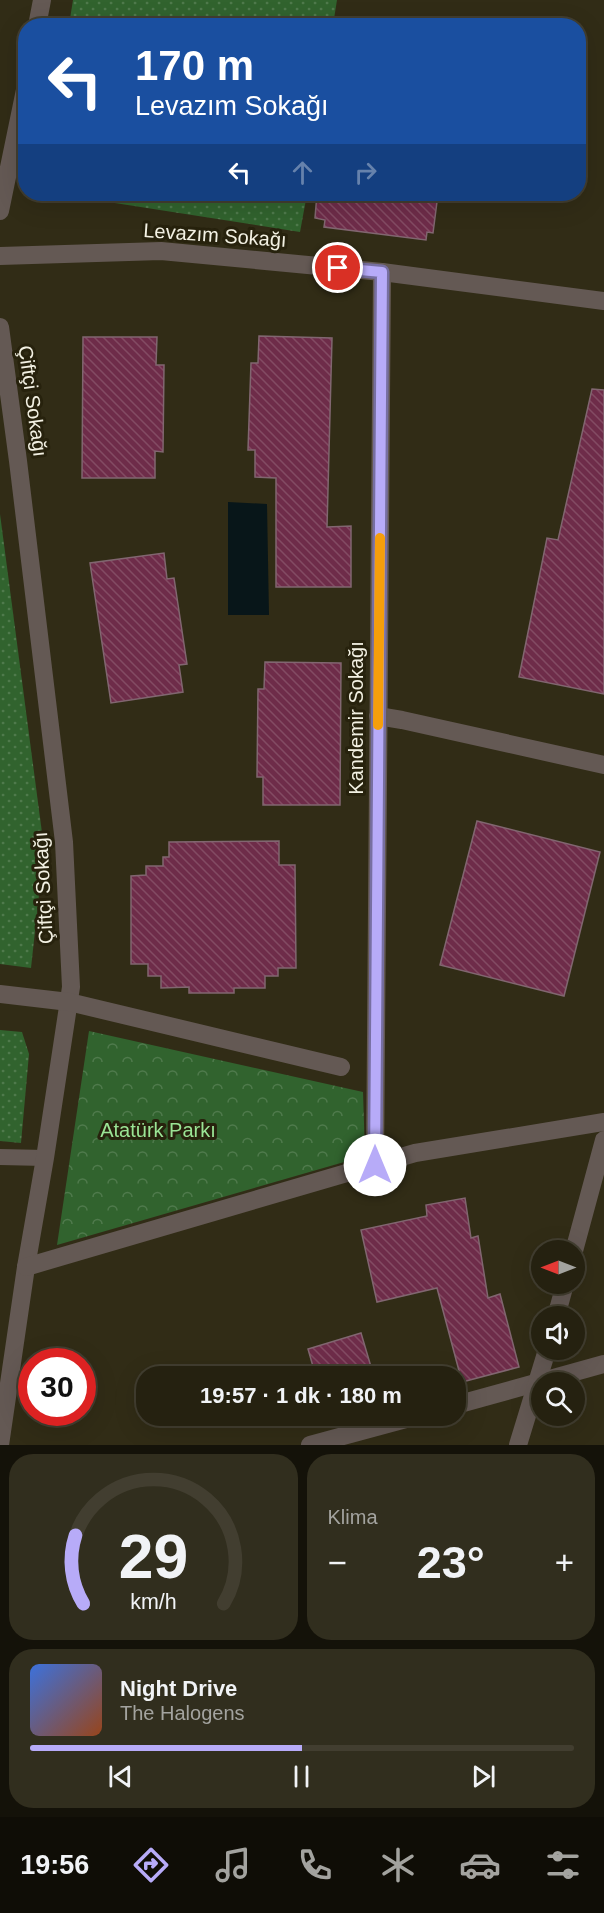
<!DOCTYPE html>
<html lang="tr">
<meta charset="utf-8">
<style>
body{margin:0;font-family:Helvetica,sans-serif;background:#312e1e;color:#f1f3f6;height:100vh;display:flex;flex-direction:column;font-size:22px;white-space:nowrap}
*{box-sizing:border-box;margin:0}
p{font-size:20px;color:#a3a39f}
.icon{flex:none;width:33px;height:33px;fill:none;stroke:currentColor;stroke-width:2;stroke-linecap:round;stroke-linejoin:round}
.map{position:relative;height:1445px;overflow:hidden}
.panel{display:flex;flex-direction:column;gap:9px;padding:9px;background:#141209;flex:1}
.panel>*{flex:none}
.hud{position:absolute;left:18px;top:18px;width:568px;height:183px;border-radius:24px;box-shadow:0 6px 24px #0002,0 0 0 2px #423e30;background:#1a4fa0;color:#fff;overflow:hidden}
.needle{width:39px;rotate:270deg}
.fabs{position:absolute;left:531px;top:1240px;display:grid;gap:12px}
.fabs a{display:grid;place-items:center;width:54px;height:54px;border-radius:50%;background:#252110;box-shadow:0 6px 24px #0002,0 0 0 2px #423e30;font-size:30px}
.speed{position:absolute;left:18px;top:1348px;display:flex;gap:12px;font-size:30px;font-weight:700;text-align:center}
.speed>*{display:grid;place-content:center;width:78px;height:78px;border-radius:50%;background:#252110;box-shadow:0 6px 24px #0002,0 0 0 2px #423e30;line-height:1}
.speed .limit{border:9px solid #d22;background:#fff;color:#111}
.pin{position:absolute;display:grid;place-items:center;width:51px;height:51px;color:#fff;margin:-26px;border:3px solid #fff;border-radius:50%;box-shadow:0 2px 6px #0007}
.me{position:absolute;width:66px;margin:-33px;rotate:0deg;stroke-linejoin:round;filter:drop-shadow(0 0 4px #0008)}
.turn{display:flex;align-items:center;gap:21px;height:126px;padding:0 18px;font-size:27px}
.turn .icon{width:78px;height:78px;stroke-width:2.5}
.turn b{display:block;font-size:42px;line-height:51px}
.lanes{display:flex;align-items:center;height:57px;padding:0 18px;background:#0003;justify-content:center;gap:30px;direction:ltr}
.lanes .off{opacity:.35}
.big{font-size:45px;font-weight:600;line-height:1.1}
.panel .widget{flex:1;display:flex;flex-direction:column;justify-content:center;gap:9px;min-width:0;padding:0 21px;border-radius:24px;background:#312e1e}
.panel .dial{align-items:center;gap:0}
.dial svg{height:156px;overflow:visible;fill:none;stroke:#423e30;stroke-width:7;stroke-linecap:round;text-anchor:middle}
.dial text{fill:#f1f3f6;stroke:none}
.song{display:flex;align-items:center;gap:18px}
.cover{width:72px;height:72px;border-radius:9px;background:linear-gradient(135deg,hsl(220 70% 55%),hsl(20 70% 35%))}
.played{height:6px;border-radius:3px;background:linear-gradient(90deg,#b7abf8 50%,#423e30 50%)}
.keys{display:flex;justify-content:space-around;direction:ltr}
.heat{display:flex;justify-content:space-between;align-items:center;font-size:33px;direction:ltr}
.panel .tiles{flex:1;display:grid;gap:9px;grid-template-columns:1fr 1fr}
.widget:last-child{grid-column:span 2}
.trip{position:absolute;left:136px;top:1366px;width:330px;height:60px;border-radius:24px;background:#252110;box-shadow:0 6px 24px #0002,0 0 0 2px #423e30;font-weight:600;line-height:60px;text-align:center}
.tabs{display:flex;height:96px;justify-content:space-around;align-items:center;background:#0f0d06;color:#a3a39f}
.tabs .icon{width:42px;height:42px}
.tabs .active{color:#b7abf8}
.tabs b{font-size:27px;color:#f1f3f6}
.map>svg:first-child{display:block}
.grass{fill:url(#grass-dots)}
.park{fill:url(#park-crowns)}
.water{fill:#081619}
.building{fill:url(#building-back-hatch);stroke:#816670;stroke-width:1.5}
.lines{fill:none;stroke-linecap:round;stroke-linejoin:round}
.service{stroke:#645954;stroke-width:16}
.minor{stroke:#645954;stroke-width:18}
.tertiary{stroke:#645954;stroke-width:18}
.route-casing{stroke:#776fa1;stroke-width:15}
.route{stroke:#b7abf8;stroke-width:10}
.slow{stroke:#f59e0b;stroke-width:10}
.labels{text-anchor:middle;stroke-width:6;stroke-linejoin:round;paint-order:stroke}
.street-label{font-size:20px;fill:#f3f1e3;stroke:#27220d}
.park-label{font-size:20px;fill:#9ae495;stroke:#27220d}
</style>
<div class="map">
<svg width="604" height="1445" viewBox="0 0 604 1445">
<defs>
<pattern id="grass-dots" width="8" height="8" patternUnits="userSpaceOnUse" patternTransform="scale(1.5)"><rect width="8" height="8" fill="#31632e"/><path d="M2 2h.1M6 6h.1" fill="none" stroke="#4f7a4c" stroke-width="1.8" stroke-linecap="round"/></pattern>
<pattern id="park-crowns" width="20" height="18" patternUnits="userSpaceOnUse" patternTransform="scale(1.5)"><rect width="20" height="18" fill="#31632e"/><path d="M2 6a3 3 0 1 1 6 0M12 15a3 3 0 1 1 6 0" fill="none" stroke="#4f7a4c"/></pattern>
<pattern id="building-back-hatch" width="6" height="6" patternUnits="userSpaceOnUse" patternTransform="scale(1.5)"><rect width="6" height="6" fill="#6e2c49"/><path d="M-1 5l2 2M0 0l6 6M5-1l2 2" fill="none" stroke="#834b63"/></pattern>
</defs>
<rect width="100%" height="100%" fill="#312c16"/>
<g class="grass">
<path d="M73,0H337L333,25H69Z"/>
<path d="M57,194H307L300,232Z"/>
<path d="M0,514L44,848L31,968L0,964Z"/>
<path d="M0,1030L22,1032L29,1054L21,1143L0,1141Z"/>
</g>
<path class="park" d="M89,1031L363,1092L365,1156L57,1245Z"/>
<path class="water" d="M228,502L267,504L269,615H228Z"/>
<g class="building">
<path d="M317,194H438L433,233L427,232L426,240L324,227L325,220L315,218Z"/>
<path d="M259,336L332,338L327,527L351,526V587H276V478L255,477V450H248L251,363H258Z"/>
<path d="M83,337H157L156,365H164L163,452L155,451V478H82Z"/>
<path d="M592,389L604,390V694L519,677L547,538L558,540Z"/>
<path d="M164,553L167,579L174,578L187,664L179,665L183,692L111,703L90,563Z"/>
<path d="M265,662L341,663L340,805H263V777H257L258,689H264Z"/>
<path d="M477,821L600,852L564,996L440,965Z"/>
<path d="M279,841V865H295L296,968H278V976H265V988H234V993H189V987L161,988V976H148V964H131V876L146,875V866H163V857H169V842Z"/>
<path d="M465,1198L471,1238L478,1236L488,1298L500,1294L519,1367L462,1382L437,1288L377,1302L361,1230L427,1216L426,1205Z"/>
<path d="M361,1333L374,1377H316L308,1349Z"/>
</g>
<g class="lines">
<path class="service" d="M0,1157L45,1158"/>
<g class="minor">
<path d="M0,256L161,251L382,272L604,301"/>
<path d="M0,327L18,461L64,842L71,987L45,1158L26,1267L0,1445"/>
<path d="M378,716L402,720L604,765"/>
<path d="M0,994L69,1002L341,1067"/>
<path d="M375,1165L382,272"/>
<path d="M574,1251L604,1140"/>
<path d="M26,1267L415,1153L604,1122"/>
<path d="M556,1317L565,1284"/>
<path d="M456,1405L604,1364"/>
<path d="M310,1445L417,1416"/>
<path d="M518,1445L547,1350"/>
</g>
<g class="tertiary">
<path d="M37,26L42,0"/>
<path d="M0,211L26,85"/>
</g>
</g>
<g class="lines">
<g class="route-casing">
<path id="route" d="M338,268L382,272L375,1165"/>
</g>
<use href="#route" class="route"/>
<path class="slow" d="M378,725L380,538"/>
</g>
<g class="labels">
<g class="street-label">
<text transform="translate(215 235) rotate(4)" y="7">Levazım Sokağı</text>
<text transform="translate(33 401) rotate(82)" y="7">Çiftçi Sokağı</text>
<text transform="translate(356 718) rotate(-90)" y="7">Kandemir Sokağı</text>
<text transform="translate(43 888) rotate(-93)" y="7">Çiftçi Sokağı</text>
</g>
<g class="park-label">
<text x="158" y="1137">Atatürk Parkı</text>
</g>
</g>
</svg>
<div class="fabs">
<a><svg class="needle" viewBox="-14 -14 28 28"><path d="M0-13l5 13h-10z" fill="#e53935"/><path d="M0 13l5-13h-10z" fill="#a3a39f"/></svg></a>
<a><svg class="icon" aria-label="sound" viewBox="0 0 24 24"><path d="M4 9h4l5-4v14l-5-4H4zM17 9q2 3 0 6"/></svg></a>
<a><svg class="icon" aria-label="search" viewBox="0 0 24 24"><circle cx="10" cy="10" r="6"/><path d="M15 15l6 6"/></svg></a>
</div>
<div class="speed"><div class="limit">30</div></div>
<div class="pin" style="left:338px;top:268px;background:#d93025"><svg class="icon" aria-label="arrive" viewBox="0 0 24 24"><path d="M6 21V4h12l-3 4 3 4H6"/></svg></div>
<svg class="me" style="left:375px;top:1165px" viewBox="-20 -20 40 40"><circle r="19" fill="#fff"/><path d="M0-13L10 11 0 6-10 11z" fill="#b7abf8"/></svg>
<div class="trip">19:57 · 1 dk · 180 m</div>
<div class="hud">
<div class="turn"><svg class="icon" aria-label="left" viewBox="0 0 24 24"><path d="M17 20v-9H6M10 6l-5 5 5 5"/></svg><div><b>170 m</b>Levazım Sokağı</div></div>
<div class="lanes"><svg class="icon" aria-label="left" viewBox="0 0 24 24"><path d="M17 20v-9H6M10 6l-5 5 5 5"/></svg><svg class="icon off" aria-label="ahead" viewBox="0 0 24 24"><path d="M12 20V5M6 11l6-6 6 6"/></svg><svg class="icon off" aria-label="right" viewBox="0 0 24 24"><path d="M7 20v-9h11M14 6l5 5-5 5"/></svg></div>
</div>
</div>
<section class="panel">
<div class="tiles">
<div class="widget dial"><svg viewBox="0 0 100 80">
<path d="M14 69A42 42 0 1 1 86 69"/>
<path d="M14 69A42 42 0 0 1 10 34" stroke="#b7abf8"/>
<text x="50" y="56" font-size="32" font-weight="700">29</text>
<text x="50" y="72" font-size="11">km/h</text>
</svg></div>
<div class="widget"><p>Klima</p>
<div class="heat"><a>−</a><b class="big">23°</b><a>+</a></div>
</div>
<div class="widget">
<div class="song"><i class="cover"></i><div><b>Night Drive</b><p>The Halogens</p></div></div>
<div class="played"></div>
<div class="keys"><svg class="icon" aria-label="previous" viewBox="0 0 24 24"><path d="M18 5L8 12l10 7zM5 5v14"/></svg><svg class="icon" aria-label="pause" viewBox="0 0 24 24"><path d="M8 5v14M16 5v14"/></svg><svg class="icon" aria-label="next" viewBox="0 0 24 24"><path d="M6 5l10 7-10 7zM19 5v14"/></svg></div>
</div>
</div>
</section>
<nav class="tabs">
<b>19:56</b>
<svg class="icon active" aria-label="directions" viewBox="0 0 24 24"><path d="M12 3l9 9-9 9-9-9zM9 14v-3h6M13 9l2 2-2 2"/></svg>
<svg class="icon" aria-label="music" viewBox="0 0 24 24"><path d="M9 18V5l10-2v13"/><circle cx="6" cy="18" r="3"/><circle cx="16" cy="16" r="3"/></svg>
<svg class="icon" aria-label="phone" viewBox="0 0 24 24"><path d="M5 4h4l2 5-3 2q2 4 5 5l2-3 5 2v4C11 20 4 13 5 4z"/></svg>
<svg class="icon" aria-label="climate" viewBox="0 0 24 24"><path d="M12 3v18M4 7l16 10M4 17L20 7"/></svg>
<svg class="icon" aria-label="car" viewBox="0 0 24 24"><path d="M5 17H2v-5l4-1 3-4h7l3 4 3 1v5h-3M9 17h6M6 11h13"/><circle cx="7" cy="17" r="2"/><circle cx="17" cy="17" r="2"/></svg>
<svg class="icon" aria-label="filters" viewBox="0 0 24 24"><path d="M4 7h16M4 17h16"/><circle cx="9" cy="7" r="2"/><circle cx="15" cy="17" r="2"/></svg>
</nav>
